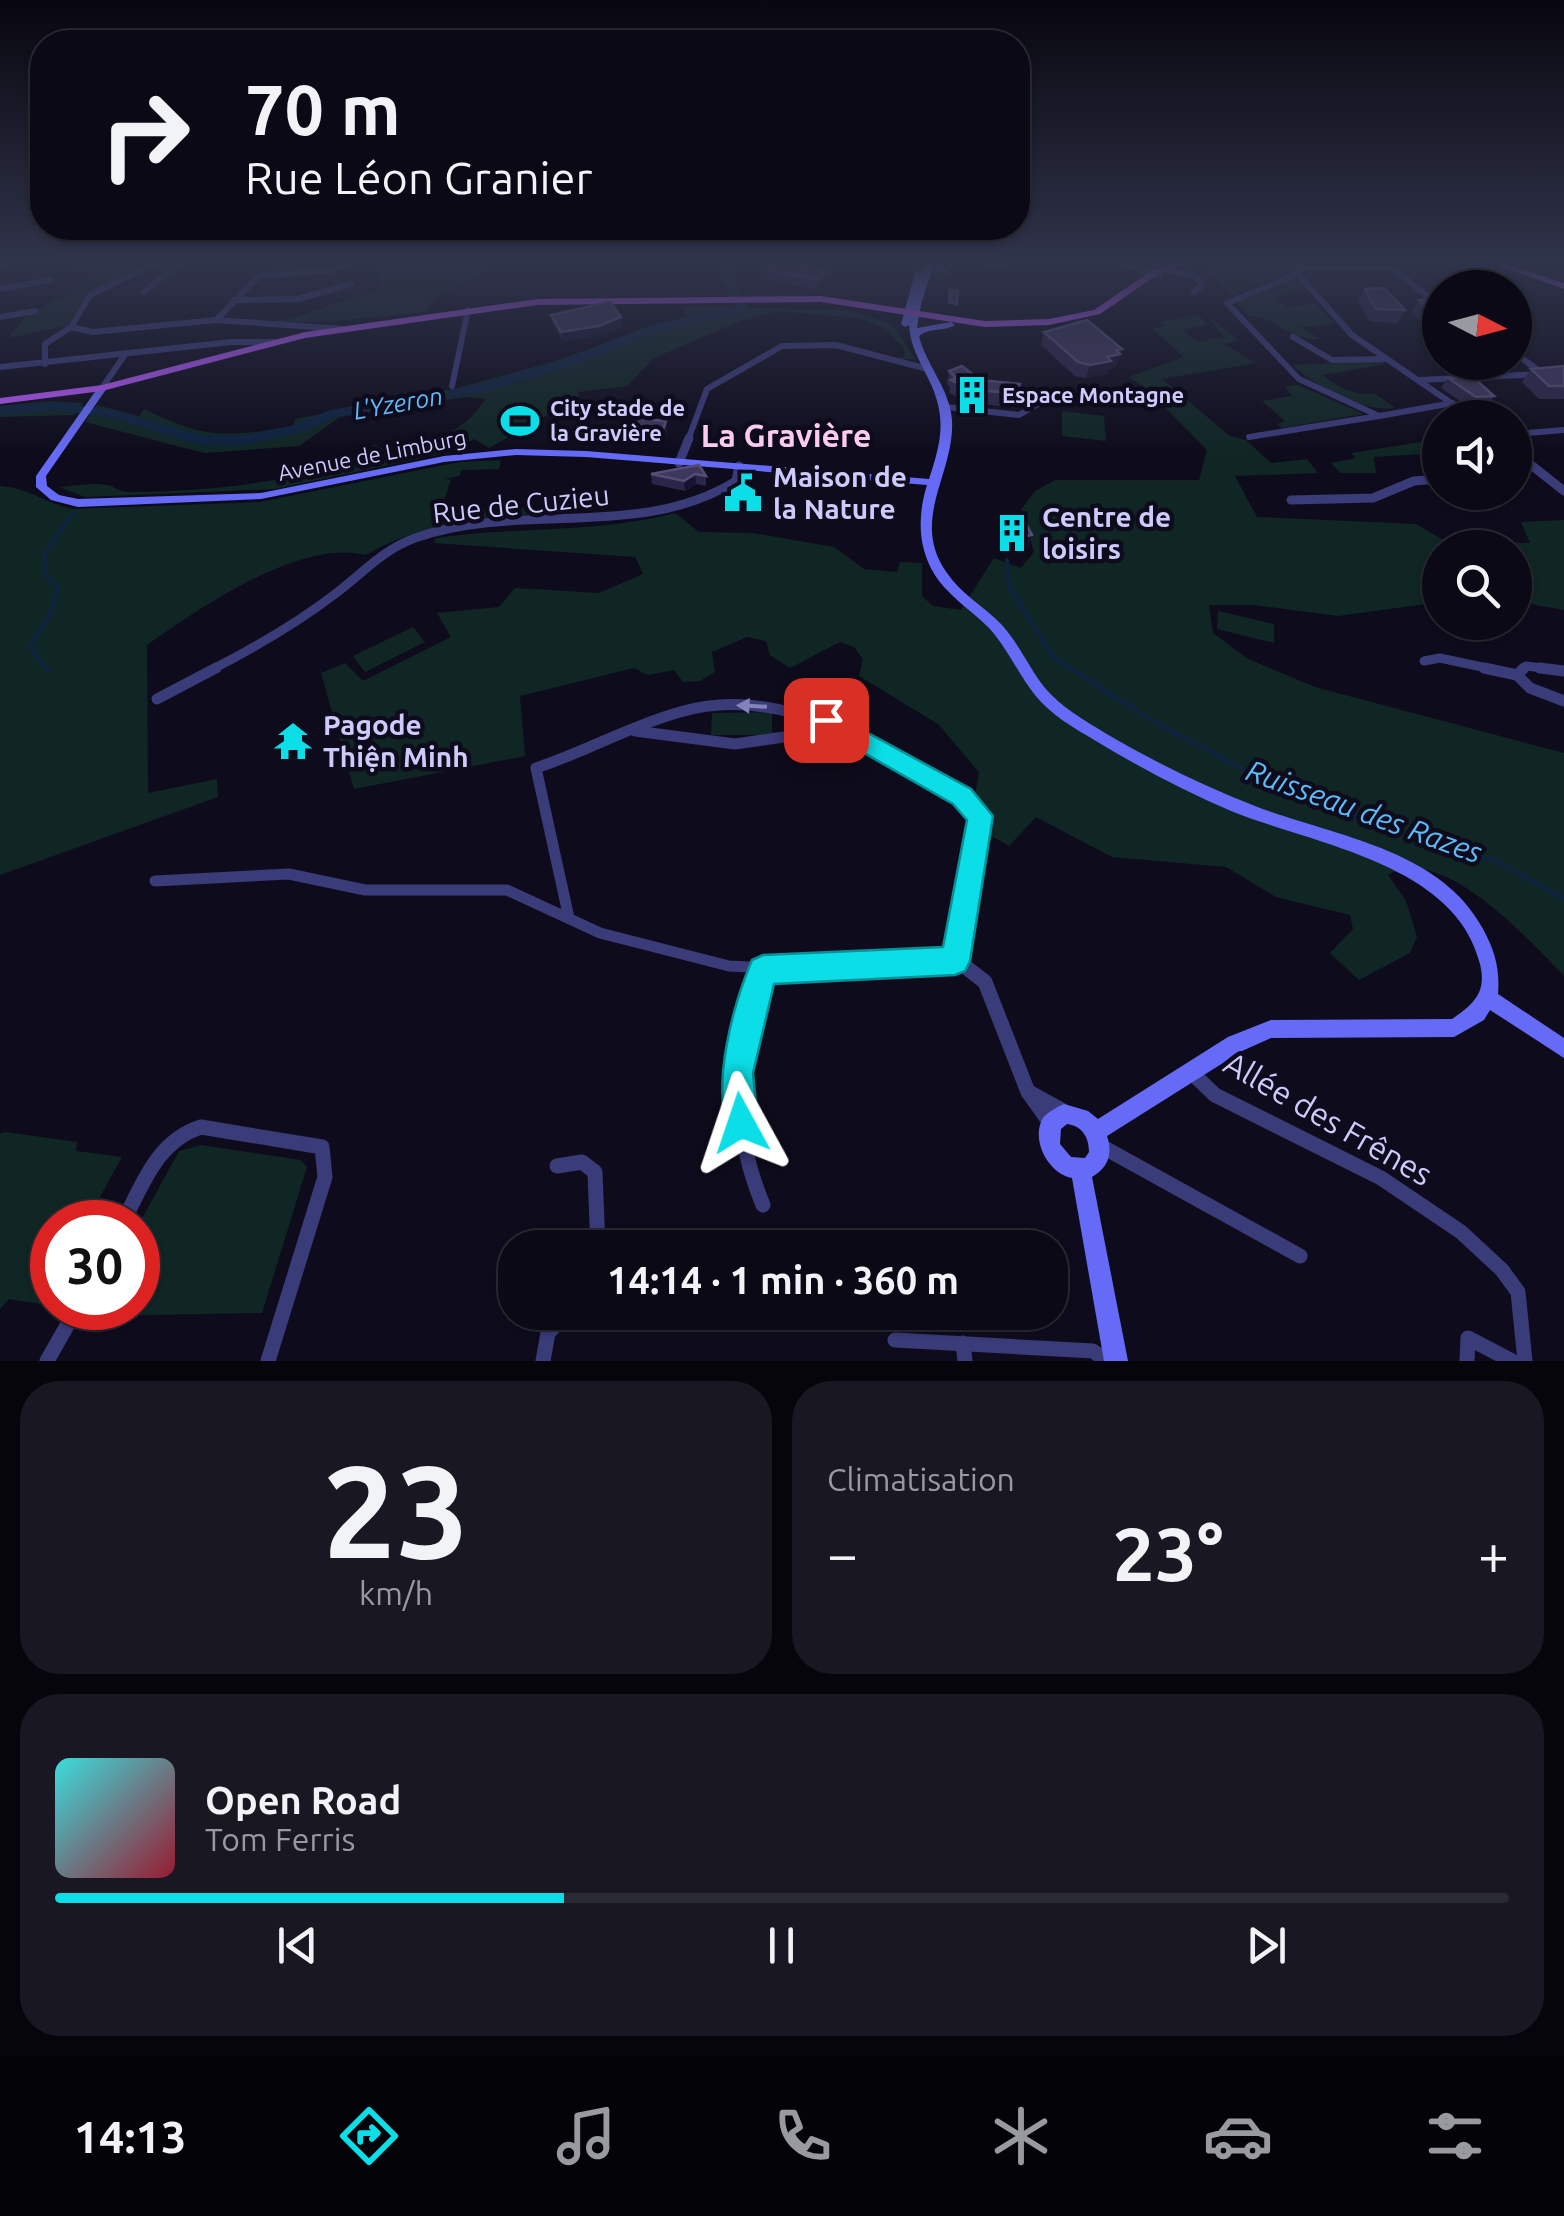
<!DOCTYPE html>
<html lang="fr">
<meta charset="utf-8">
<style>
body{margin:0;font-family:Ubuntu,sans-serif;background:#181722;color:#f1f3f6;height:100vh;display:flex;flex-direction:column;font-size:38px;white-space:nowrap}
*{box-sizing:border-box;margin:0}
p{font-size:32px;color:#999aa0}
.icon{flex:none;width:55px;height:55px;fill:none;stroke:currentColor;stroke-width:2;stroke-linecap:round;stroke-linejoin:round}
.map{position:relative;height:1361px;overflow:hidden}
.side{display:flex;flex-direction:column;gap:20px;padding:20px;background:#06050c;flex:1}
.side>*{flex:none}
.banner{position:absolute;left:30px;top:30px;width:1000px;height:210px;border-radius:40px;box-shadow:0 2px 8px #0004,0 0 0 2px #2a2a34;background:#0a0915;color:#f1f3f6;overflow:hidden}
.needle{width:65px;rotate:96deg}
.buttons{position:absolute;left:1422px;top:270px;display:grid;gap:20px}
.buttons a{display:grid;place-items:center;width:110px;height:110px;border-radius:50%;background:#0a0915;box-shadow:0 2px 8px #0004,0 0 0 2px #2a2a34;font-size:50px}
.speed{position:absolute;left:30px;top:1200px;display:flex;gap:20px;font-size:50px;font-weight:700;text-align:center}
.speed>*{display:grid;place-content:center;width:130px;height:130px;border-radius:50%;background:#0a0915;box-shadow:0 2px 8px #0004,0 0 0 2px #2a2a34;line-height:1}
.speed .limit{border:15px solid #d22;background:#fff;color:#111}
.pin{position:absolute;display:grid;place-items:center;width:85px;height:85px;color:#fff;margin:-42px;border-radius:20px;box-shadow:0 5px 15px #0006}
.me{position:absolute;width:110px;margin:-55px;rotate:355deg;stroke-linejoin:round;filter:drop-shadow(0 0 8px #0008)}
.turn{display:flex;align-items:center;gap:35px;height:210px;padding:0 50px;font-size:45px}
.turn .icon{width:130px;height:130px;stroke-width:2.5}
.turn b{display:block;font-size:70px;line-height:85px}
.big{font-size:75px;font-weight:700;line-height:1.1}
.side .card{flex:1;display:flex;flex-direction:column;justify-content:center;gap:15px;min-width:0;padding:0 35px;border-radius:40px;background:#181722}
.side .dial{align-items:center;gap:0}
.dial b{font-size:130px;line-height:1}
.song{display:flex;align-items:center;gap:30px}
.cover{width:120px;height:120px;border-radius:15px;background:linear-gradient(135deg,hsl(180 70% 55%),hsl(350 70% 35%))}
.played{height:10px;border-radius:5px;background:linear-gradient(90deg,#0bdee7 35%,#2a2a34 35%)}
.keys{display:flex;justify-content:space-around;direction:ltr}
.heat{display:flex;justify-content:space-between;align-items:center;font-size:55px;direction:ltr}
.side .tiles{flex:1;display:grid;gap:20px;grid-template-columns:1fr 1fr}
.card:last-child{grid-column:span 2}
.trip{position:absolute;left:498px;top:1230px;width:570px;height:100px;border-radius:40px;background:#0a0915;box-shadow:0 2px 8px #0004,0 0 0 2px #2a2a34;font-weight:700;line-height:100px;text-align:center}
.tabs{display:flex;height:160px;justify-content:space-around;align-items:center;background:#040408;color:#999aa0}
.tabs .icon{width:70px;height:70px}
.tabs .current{color:#0bdee7}
.tabs b{font-size:45px;color:#f1f3f6}
.map>svg:first-child{display:block}
.green{fill:#102624}
.lines{fill:none;stroke-linecap:round;stroke-linejoin:round}
.stream{stroke:#0e233f;stroke-width:4}
.river{fill:#0e233f;fill-rule:evenodd}
.street-far3{stroke:#3a3b79;stroke-width:6}
.street-far2{stroke:#3a3b79;stroke-width:9}
.street-far1{stroke:#3a3b79;stroke-width:11}
.street{stroke:#3a3b79;stroke-width:15}
.secondary{fill:#666bf7;fill-rule:evenodd}
.primary{fill:#b257f7;fill-rule:evenodd}
.wall{fill:#2b2549}
.shaded-wall{fill:#18142f}
.building{fill:#3d375d;stroke:#534e76;stroke-width:2.5}
.oneway{fill:#8482ba}
.route{fill:#0bdee7;stroke:#079096;stroke-width:2.5}
.labels{text-anchor:middle;stroke-width:9;stroke-linejoin:round;paint-order:stroke}
.far-poi-label{font-size:22px;font-weight:bold;fill:#cdcafc;stroke:#0e0c1c;text-anchor:start}
.far-street-label{font-size:22px;fill:#cdcafc;stroke:#0e0c1c}
.far-water-label{font-size:25px;font-style:italic;fill:#5eb9f7;stroke:#0e0c1c}
.poi-label{font-size:28px;font-weight:bold;fill:#cdcafc;stroke:#0e0c1c;text-anchor:start}
.street-label{font-size:28px;fill:#cdcafc;stroke:#0e0c1c}
.water-label{font-size:30px;font-style:italic;fill:#5eb9f7;stroke:#0e0c1c}
.far-district-label{font-size:32px;font-weight:bold;fill:#fcccee;stroke:#0e0c1c}
.near-street-label{font-size:32px;fill:#cdcafc;stroke:#0e0c1c}
</style>
<div class="map">
<svg width="1564" height="1361" viewBox="0 0 1564 1361">
<rect width="100%" height="100%" fill="#0e0c1c"/>
<g class="green">
<path d="M149,263L85,296L67,326L8,338L26,316L103,274L70,269L77,264Z"/>
<path d="M382,263H493L430,303L427,312L326,322H264L294,318L379,289Z"/>
<path d="M1202,263H1281L1288,271L1231,296Z"/>
<path d="M1292,277L1303,289L1275,298L1287,307L1315,303L1335,324L1301,327L1320,339C1287,341 1273,314 1248,316L1236,302Z"/>
<path d="M682,306L847,310L892,324L916,360L898,358L905,356L904,348L885,329L860,318L778,311L743,320L654,358L627,386L578,392L579,397L489,448L474,439L451,452L275,489L85,497L59,487C74,486 92,482 106,485C115,486 119,492 128,492C183,493 338,482 375,444L386,451C427,441 461,438 485,399L466,397L340,417L299,446L204,453L85,422L97,405L139,416L144,409C207,440 224,436 293,427L295,419L453,389L545,364L686,316Z"/>
<path d="M1206,314L1239,340L1224,344L1256,363L1162,379L1230,436L1246,440L1271,463L1307,459L1318,473L1235,476L1257,517L1416,524L1445,541L1530,543L1521,522L1564,520V610L1515,601V548H1440V602L1338,616L1254,605H1209L1213,633L1248,659L1315,687L1564,753V976C1528,939 1442,843 1388,875L1406,901L1417,937L1410,953L1359,980L1330,953L1353,929L1350,915L1276,897L1226,867L1112,857L1036,817L1009,846L988,834L987,811L975,796L979,772L938,724L859,676L863,659L854,647L840,642L790,668L770,655L766,641L747,637L712,652L715,672L700,681L683,682L674,670L648,675L634,668L520,696L525,756L354,789L321,673L345,663L363,681L451,637L437,613L499,607L515,588L599,593L643,574L635,557L434,543L435,538C515,526 597,534 675,513L699,532L753,533L834,547L864,569L897,572L900,562L922,563V596L933,606L961,610L994,558L1021,568L1034,552L1021,510L1035,491L1055,480H1199L1207,450L1146,388L1128,377L1184,357L1153,329L1165,326L1160,321L1199,315L1207,325L1183,330L1197,342L1224,337Z"/>
<path d="M1382,361L1386,364L1323,375C1339,388 1354,396 1374,393L1395,408C1365,414 1313,384 1292,365Z"/>
<path d="M1298,385L1364,414L1282,428L1277,424L1285,421L1262,401L1292,396L1285,386Z"/>
<path d="M48,401L83,403L74,415L0,417V406Z"/>
<path d="M1062,411L1104,416L1106,441L1062,436Z"/>
<path d="M1440,439V453L1374,457L1376,473H1340L1331,463L1356,458L1351,453Z"/>
<path d="M501,460L499,469L462,470L459,476L445,479L451,480L443,503L451,502L450,508H535L534,514C475,518 417,525 366,555C300,538 200,608 147,645L148,793L217,779L218,797L0,875V486C28,488 45,503 73,509L260,502L460,462Z"/>
<path d="M1218,611L1274,624V643L1217,629Z"/>
<path d="M413,627L425,642L365,672L353,656Z"/>
<path d="M772,712V735H711L712,713Z"/>
<path d="M5,1132L77,1142L76,1151L122,1157L86,1222H52V1282L40,1304L9,1299L0,1309V1134Z"/>
<path d="M201,1145L301,1160L307,1167L262,1313L91,1316L96,1308H138V1226L179,1151Z"/>
</g>
<g class="lines">
<g class="stream">
<path d="M1007,560L1009,586L1053,657L1148,718L1275,786L1417,839L1497,861L1564,899"/>
<path d="M48,671L30,646L52,610L58,587L45,574L44,554L74,512"/>
</g>
<path class="river" d="M723,263H735L732,274L748,309L746,312L660,331L572,366L482,392L334,418L299,433L239,446L199,445L112,418L54,410L0,415V407L54,402L114,410L200,435L239,436L290,426L330,410L475,385L562,360L651,325L735,307L720,274Z"/>
<g class="street-far3">
<path d="M986,263H1007"/>
<path d="M1122,263L1160,276"/>
<path d="M1288,263L1352,335L1473,418"/>
<path d="M0,265L4,263"/>
<path d="M929,267L946,270L951,263"/>
<path d="M1293,268H1392L1440,306"/>
<path d="M1165,269L1195,276L1202,285L1194,292"/>
<path d="M1298,274L1227,303L1299,379L1379,416L1453,403"/>
<path d="M0,289L51,280"/>
<path d="M144,292L179,263"/>
<path d="M234,300L298,299L351,284"/>
<path d="M0,317L35,311"/>
<path d="M71,327L93,332L216,320"/>
<path d="M343,329L216,320L259,276L331,270L349,263"/>
<path d="M1293,337L1332,360L1384,359"/>
<path d="M1515,353L1542,373"/>
<path d="M1468,362L1484,376"/>
<path d="M45,364V344L71,327L90,295L155,263"/>
<path d="M0,367L231,342H273"/>
<path d="M1419,380L1564,373"/>
<path d="M452,386L468,310"/>
<path d="M102,388L124,356"/>
<path d="M946,407L1019,415L1055,394H1095L1108,399"/>
<path d="M1515,434L1564,430"/>
<path d="M1249,437L1379,416"/>
<path d="M688,440L707,389L782,346L836,345L924,368"/>
</g>
<g class="street-far2">
<path d="M1515,452L1564,491"/>
<path d="M679,463L689,438"/>
<path d="M1291,500L1373,498L1414,481L1440,479"/>
<path d="M1424,661L1440,658L1496,670"/>
<path d="M211,670C254,648 296,624 335,594C362,574 382,550 415,538C519,501 639,541 736,481L739,466"/>
<path d="M1522,670L1526,666L1559,670"/>
</g>
<g class="street-far1">
<path d="M1484,668L1517,675"/>
<path d="M1524,668L1517,675L1530,688L1564,701"/>
<path d="M1540,668L1564,671"/>
<path d="M157,699L216,668"/>
<path d="M635,731L735,744L840,729"/>
<path d="M155,881L289,874L365,890H507L600,933L729,966L792,969L945,958L973,971"/>
<path d="M569,918L536,768C585,752 630,726 680,712C759,688 840,725 907,763C935,779 972,792 981,826L955,961"/>
</g>
<g class="street">
<path d="M772,968H806"/>
<path d="M967,968L985,982L1028,1092L1051,1124"/>
<path d="M763,970C740,1057 727,1119 763,1205"/>
<path d="M1191,1072L1215,1095L1381,1178L1461,1232L1502,1270L1518,1292L1525,1361"/>
<path d="M1029,1092L1067,1113"/>
<path d="M1101,1146L1300,1256"/>
<path d="M557,1166L582,1162L595,1172L598,1248"/>
<path d="M123,1222C143,1184 157,1141 201,1127L322,1147L325,1177L268,1361"/>
<path d="M895,1340L1093,1351L1107,1361"/>
<path d="M963,1343L965,1361"/>
<path d="M47,1361L77,1308"/>
<path d="M543,1361L548,1333L568,1312"/>
<path d="M1467,1361L1468,1338L1512,1361"/>
</g>
<path class="secondary" d="M926,263H934L921,304L917,328L951,322L955,325C944,332 930,327 919,336C926,365 950,389 952,420C955,474 909,520 947,573C961,594 985,607 1002,625C1019,644 1029,668 1045,688C1061,707 1084,720 1105,733C1153,761 1203,786 1255,806C1332,836 1440,848 1483,929C1495,951 1500,969 1498,994L1564,1038V1058L1490,1010L1484,1020L1454,1037L1271,1038L1242,1051L1107,1136C1113,1154 1108,1168 1092,1177L1128,1361H1104L1072,1178C1049,1174 1030,1140 1043,1118C1048,1112 1057,1107 1064,1104L1088,1111L1098,1119L1228,1037L1271,1020L1452,1019C1474,1004 1487,992 1480,964C1456,863 1312,844 1231,811C1184,791 1139,767 1096,741C1074,728 1051,715 1035,695C1018,674 1007,647 988,627C975,614 960,604 948,591C919,562 915,523 927,485L586,457L516,455L444,462L261,499L78,507L51,500L36,487V476L99,386L102,385L107,388L46,476L47,486L59,495L78,499L261,493L444,456L516,449L586,451L929,479C942,440 947,416 928,378C919,360 910,345 909,325L905,327L901,324L915,273L919,271L923,272ZM1067,1124C1082,1126 1089,1137 1089,1152L1085,1158L1071,1157L1060,1144L1061,1129Z"/>
<g class="primary">
<path d="M1173,263H1184L1157,275L1100,314L1049,325L985,327L821,302L537,305L305,338L102,391L0,404V398L102,385L305,332L537,299L821,296L985,321L1049,319L1094,310L1151,271Z"/>
<path d="M1491,263H1503L1564,283V289Z"/>
</g>
</g>
<g class="wall">
<path d="M765,263H831L827,267L818,271L825,272L824,281L817,290L767,279V270L772,264Z"/>
<path d="M1455,263H1501L1497,269L1470,272Z"/>
<path d="M1365,289L1405,310L1398,323L1370,322L1358,301Z"/>
<path d="M1419,300L1440,302V321L1421,322L1412,312Z"/>
<path d="M551,315L621,317L622,327L600,336L563,341L553,324Z"/>
<path d="M1044,332L1122,349L1116,367L1109,369L1107,374L1086,378L1075,376L1041,345Z"/>
<path d="M1564,366V399H1539L1522,382L1531,369Z"/>
<path d="M949,371L1018,394L1015,408L967,402L949,393L950,387L947,384Z"/>
<path d="M1448,378L1494,396L1487,406L1469,407L1441,388Z"/>
<path d="M666,421L667,431L664,440L632,438L631,427Z"/>
<path d="M699,465L706,476V486L696,484L685,491L652,484L651,474Z"/>
<path d="M1006,516L1029,546L1011,549L1001,537Z"/>
</g>
<g class="shaded-wall">
<path d="M817,263H831L827,267L804,277V268Z"/>
<path d="M1476,263H1501L1497,269L1470,272Z"/>
<path d="M825,272L824,281L817,290L818,280Z"/>
<path d="M621,317L622,327L600,336L563,341L561,332Z"/>
<path d="M1122,349L1116,367L1109,369L1107,374L1086,378L1090,365L1116,350Z"/>
<path d="M666,421L667,431L664,440L663,430Z"/>
<path d="M695,474L696,484L685,491L684,481Z"/>
<path d="M1032,535L1029,546L1011,549L1014,539Z"/>
</g>
<g class="building">
<path d="M774,263H817L804,268L825,272L818,280L767,270Z"/>
<path d="M1384,288L1405,310L1376,309L1365,289Z"/>
<path d="M950,290L958,291L957,304L949,302Z"/>
<path d="M1419,300H1438L1440,302V309H1428Z"/>
<path d="M610,302L621,317L599,326L561,332L551,315Z"/>
<path d="M1087,320L1122,349L1116,350L1120,354L1107,357L1111,361L1090,365L1078,362L1044,332Z"/>
<path d="M962,366L975,376L971,379L1020,384L1018,394L970,389L951,380L956,378L949,371Z"/>
<path d="M1564,366V386H1549L1531,369Z"/>
<path d="M1448,378H1474L1494,396L1476,397Z"/>
<path d="M634,418L666,421L663,430L631,427Z"/>
<path d="M699,465L706,476L695,474L684,481L651,474Z"/>
<path d="M1021,515L1032,535L1014,539L1004,527L1006,516Z"/>
</g>
<defs><path id="oneway-solid" d="M-6-.8H1V-3.2L6.5 0L1 3.2V.8H-6Z" transform="scale(2.5)"/></defs>
<use class="oneway" href="#oneway-solid" transform="translate(752 706) rotate(-177)"/>
<linearGradient id="sky" x2="0" y2="1"><stop stop-color="#08070f"/><stop offset="0.58" stop-color="#30344b"/><stop offset="1" stop-color="#30344b" stop-opacity="0"/></linearGradient>
<rect width="1564" height="453" fill="url(#sky)"/>
<path class="route" d="M826,710L971,789L993,816L970,961L965,971L955,975L774,984L753,1073L758,1123L753,1135L741,1139L730,1135C710,1088 733,1005 752,960L763,955L943,947L967,820L953,804L817,726V713Z"/>
<defs>
<g id="building-bare" transform="scale(3)"><path d="M-4-6H4V6H1V3H-1V6H-4ZM-2.5-4.3h1.7v1.8h-1.7ZM.8-4.3h1.7v1.8H.8ZM-2.5-1h1.7V.8h-1.7ZM.8-1h1.7V.8H.8Z" fill="#0bdee7" stroke="#0e0c1c" stroke-width="2.5" paint-order="stroke"/></g>
<g id="stadium-bare" transform="scale(3)"><path d="M0-5a6.5 5 0 1 0 0 10a6.5 5 0 1 0 0-10ZM-3.5-1.8h7v3.6h-7Z" fill="#0bdee7" stroke="#0e0c1c" stroke-width="2.5" paint-order="stroke"/></g>
<g id="civic-bare" transform="scale(3)"><path d="M-.6-6.5H3V-4.5H.6V-3L4-1V1h2V6H-6V1h2V-1L-.6-3ZM-1.2 2.5V6h2.4V2.5Z" fill="#0bdee7" stroke="#0e0c1c" stroke-width="2.5" paint-order="stroke"/></g>
<g id="temple-bare" transform="scale(3)"><path d="M0-6L5-2H3V0L6.5 2.5H4V6H1.5V3h-3V6H-4V2.5H-6.5L-3 0V-2H-5Z" fill="#0bdee7" stroke="#0e0c1c" stroke-width="2.5" paint-order="stroke"/></g>
</defs>
<g fill-rule="evenodd">
<use href="#building-bare" x="972" y="395"/>
<use href="#stadium-bare" x="520" y="421"/>
<use href="#civic-bare" x="743" y="493"/>
<use href="#building-bare" x="1012" y="533"/>
<use href="#temple-bare" x="293" y="741"/>
</g>
<g class="labels">
<g class="far-poi-label">
<text x="1002" y="403">Espace Montagne</text>
<text x="550" y="416">City stade de<tspan x="550" dy="25">la Gravière</tspan></text>
</g>
<g class="far-street-label">
<text transform="translate(372 455) rotate(-11)" y="8">Avenue de Limburg</text>
</g>
<g class="far-water-label">
<text transform="translate(398 403) rotate(-10)" y="9">L'Yzeron</text>
</g>
<g class="poi-label">
<text x="773" y="487">Maison de<tspan x="773" dy="32">la Nature</tspan></text>
<text x="1042" y="527">Centre de<tspan x="1042" dy="32">loisirs</tspan></text>
<text x="323" y="735">Pagode<tspan x="323" dy="32">Thiện Minh</tspan></text>
</g>
<g class="street-label">
<text transform="translate(521 504) rotate(-6)" y="10">Rue de Cuzieu</text>
</g>
<g class="water-label">
<text transform="translate(1364 812) rotate(20)" y="10">Ruisseau des Razes</text>
</g>
<g class="far-district-label">
<text x="786" y="447">La Gravière</text>
</g>
<g class="near-street-label">
<text transform="translate(1328 1119) rotate(30)" y="11">Allée des Frênes</text>
</g>
</g>
</svg>
<div class="buttons">
<a><svg class="needle" viewBox="-14 -14 28 28"><path d="M0-13l5 13h-10z" fill="#e53935"/><path d="M0 13l5-13h-10z" fill="#999aa0"/></svg></a>
<a><svg class="icon" aria-label="sound" viewBox="0 0 24 24"><path d="M4 9h4l5-4v14l-5-4H4zM17 9q2 3 0 6"/></svg></a>
<a><svg class="icon" aria-label="search" viewBox="0 0 24 24"><circle cx="10" cy="10" r="6"/><path d="M15 15l6 6"/></svg></a>
</div>
<div class="speed"><div class="limit">30</div></div>
<div class="pin" style="left:826px;top:720px;background:#d93025"><svg class="icon" aria-label="arrive" viewBox="0 0 24 24"><path d="M6 21V4h12l-3 4 3 4H6"/></svg></div>
<svg class="me" style="left:741px;top:1123px" viewBox="-20 -20 40 40"><path d="M0-17L14 15 0 8-14 15z" fill="#0bdee7" stroke="#fff" stroke-width="4"/></svg>
<div class="trip">14:14 · 1 min · 360 m</div>
<div class="banner">
<div class="turn"><svg class="icon" aria-label="right" viewBox="0 0 24 24"><path d="M7 20v-9h11M14 6l5 5-5 5"/></svg><div><b>70 m</b>Rue Léon Granier</div></div>
</div>
</div>
<section class="side">
<div class="tiles">
<div class="card dial"><b>23</b><p>km/h</p></div>
<div class="card"><p>Climatisation</p>
<div class="heat"><a>−</a><b class="big">23°</b><a>+</a></div>
</div>
<div class="card">
<div class="song"><i class="cover"></i><div><b>Open Road</b><p>Tom Ferris</p></div></div>
<div class="played"></div>
<div class="keys"><svg class="icon" aria-label="previous" viewBox="0 0 24 24"><path d="M18 5L8 12l10 7zM5 5v14"/></svg><svg class="icon" aria-label="pause" viewBox="0 0 24 24"><path d="M8 5v14M16 5v14"/></svg><svg class="icon" aria-label="next" viewBox="0 0 24 24"><path d="M6 5l10 7-10 7zM19 5v14"/></svg></div>
</div>
</div>
</section>
<nav class="tabs">
<b>14:13</b>
<svg class="icon current" aria-label="directions" viewBox="0 0 24 24"><path d="M12 3l9 9-9 9-9-9zM9 14v-3h6M13 9l2 2-2 2"/></svg>
<svg class="icon" aria-label="music" viewBox="0 0 24 24"><path d="M9 18V5l10-2v13"/><circle cx="6" cy="18" r="3"/><circle cx="16" cy="16" r="3"/></svg>
<svg class="icon" aria-label="phone" viewBox="0 0 24 24"><path d="M5 4h4l2 5-3 2q2 4 5 5l2-3 5 2v4C11 20 4 13 5 4z"/></svg>
<svg class="icon" aria-label="climate" viewBox="0 0 24 24"><path d="M12 3v18M4 7l16 10M4 17L20 7"/></svg>
<svg class="icon" aria-label="car" viewBox="0 0 24 24"><path d="M5 17H2v-5l4-1 3-4h7l3 4 3 1v5h-3M9 17h6M6 11h13"/><circle cx="7" cy="17" r="2"/><circle cx="17" cy="17" r="2"/></svg>
<svg class="icon" aria-label="filters" viewBox="0 0 24 24"><path d="M4 7h16M4 17h16"/><circle cx="9" cy="7" r="2"/><circle cx="15" cy="17" r="2"/></svg>
</nav>
